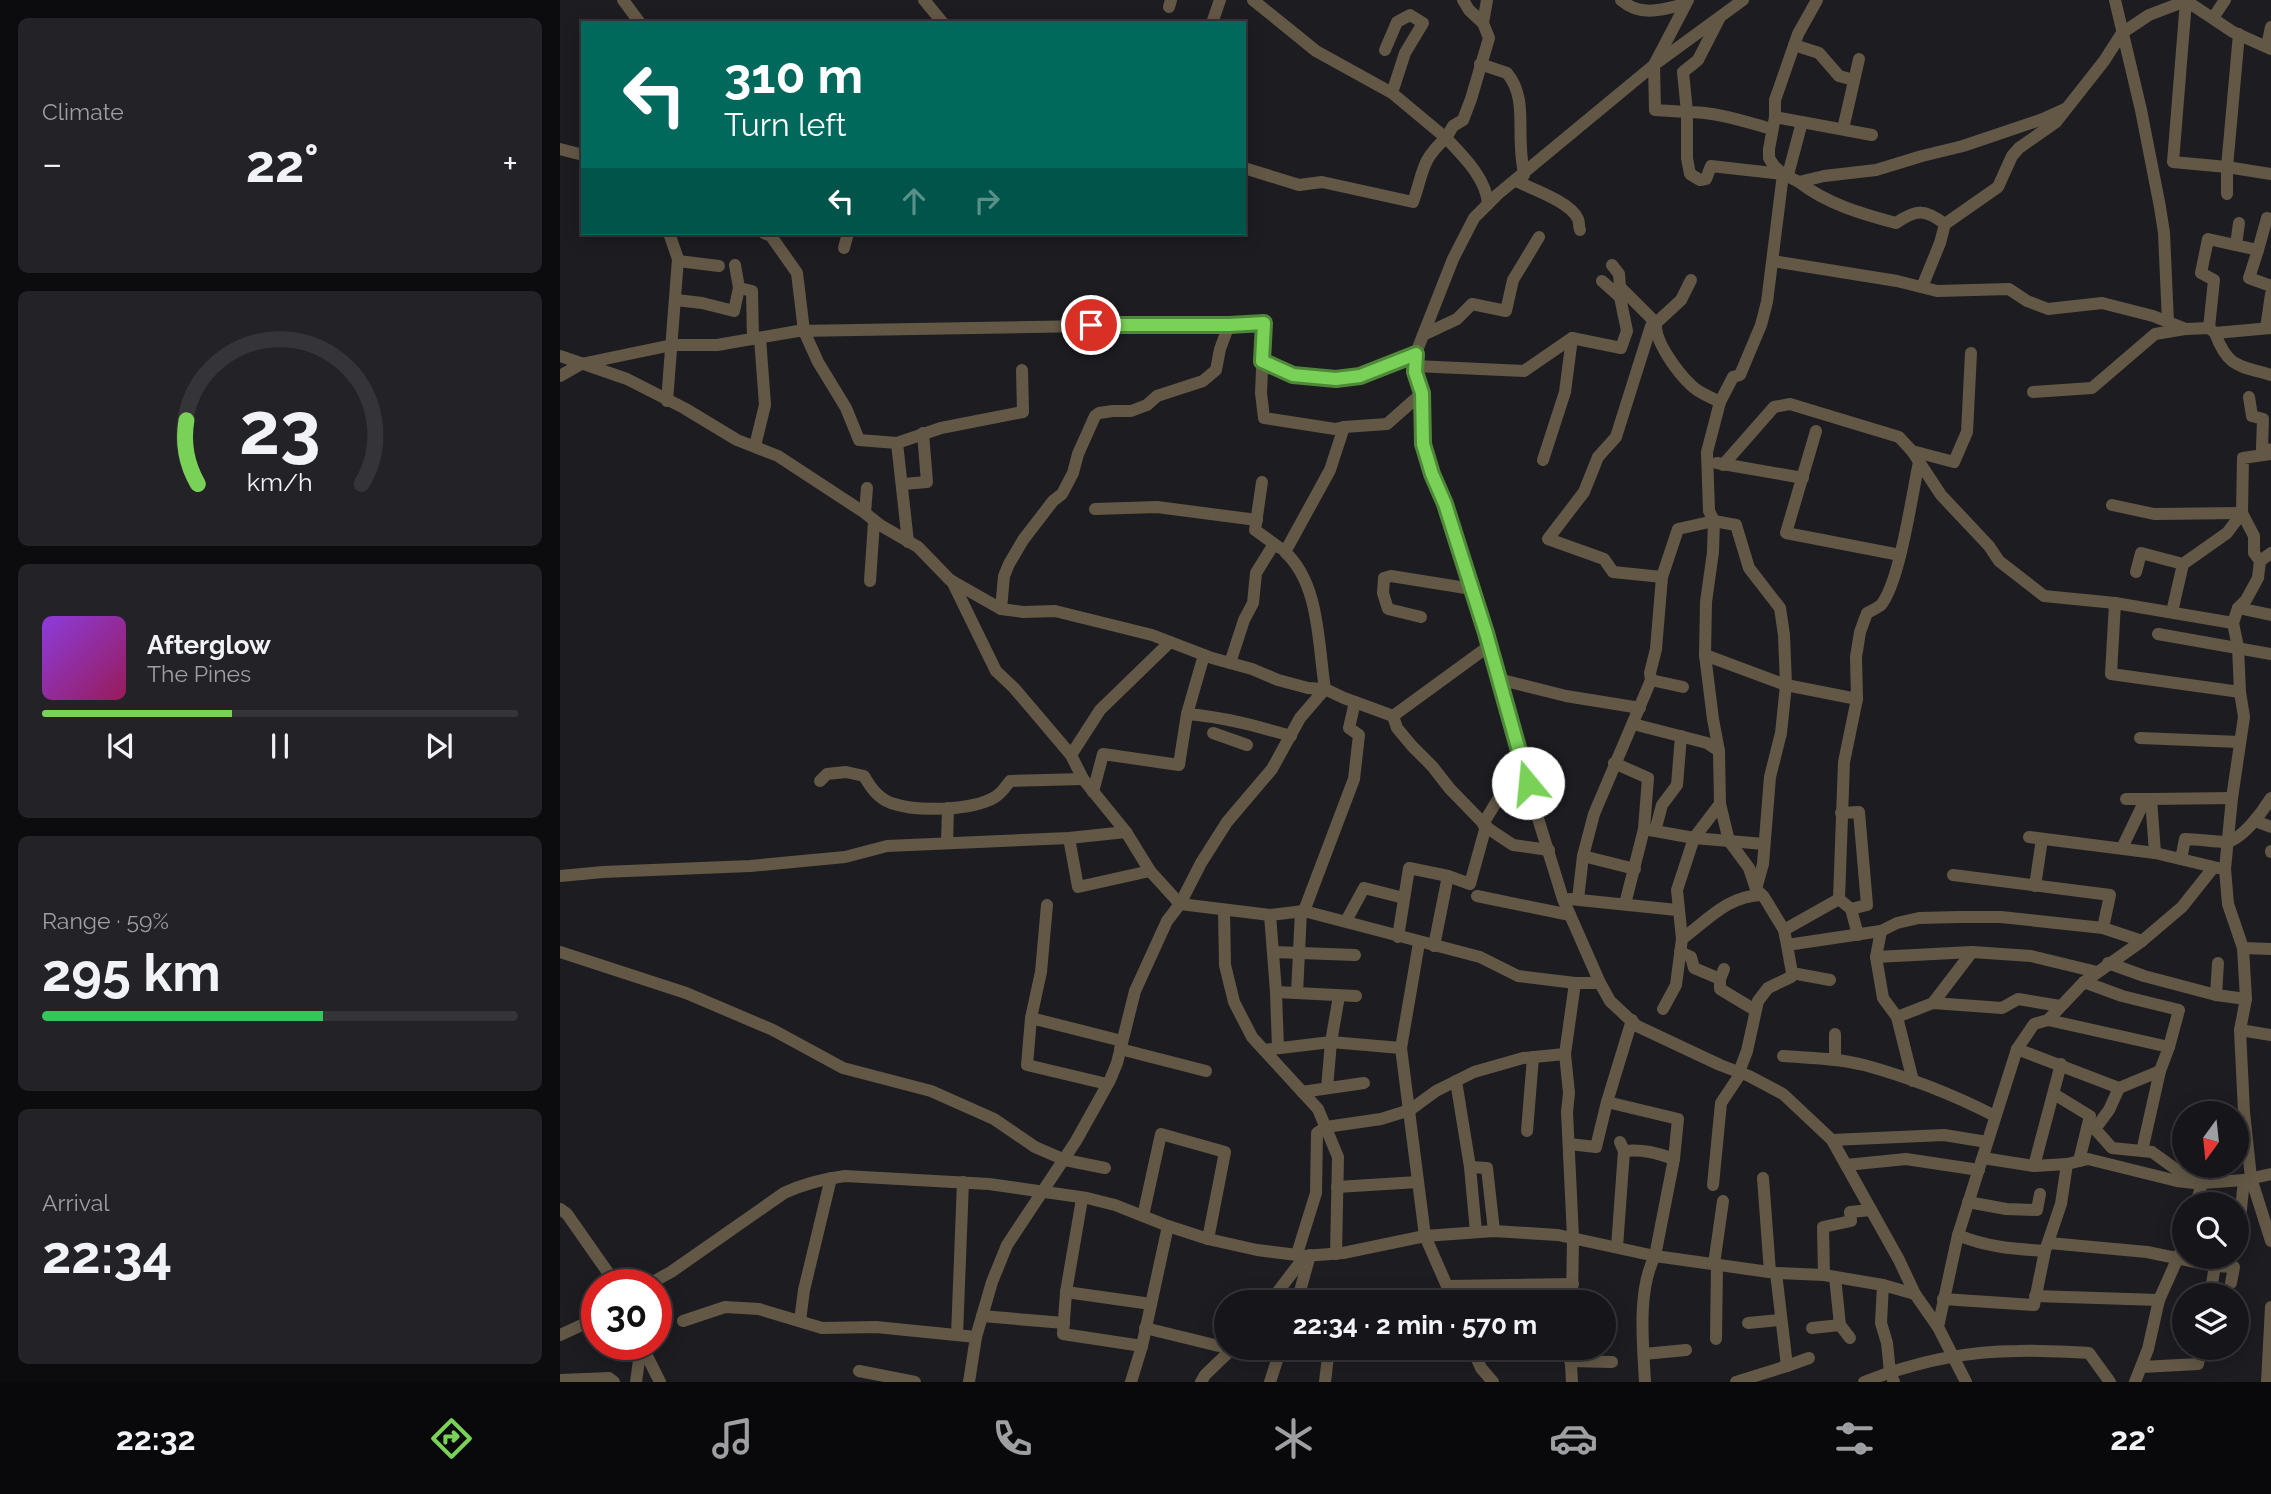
<!DOCTYPE html>
<meta charset="utf-8">
<style>
body{margin:0;font-family:Raleway,sans-serif;background:#232226;color:#f1f3f6;height:100vh;display:flex;flex-direction:column;font-size:26px;white-space:nowrap}
*{box-sizing:border-box;margin:0}
p{font-size:23px;color:#9e9fa2}
.icon{flex:none;width:38px;height:38px;fill:none;stroke:currentColor;stroke-width:2;stroke-linecap:round;stroke-linejoin:round}
.map{position:relative;flex:1;overflow:hidden}
.panel{display:flex;flex-direction:column;gap:18px;padding:18px;background:#0c0c0e;width:560px}
.panel>*{flex:none}
.top-card{position:absolute;left:21px;top:21px;width:665px;height:214px;border-radius:0px;box-shadow:0 4px 18px #0003,0 0 0 2px #353438;background:#00695c;color:#fff;overflow:hidden}
.needle{width:46px;rotate:195deg}
.tools{position:absolute;left:1612px;top:1101px;display:grid;gap:14px}
.tools a{display:grid;place-items:center;width:77px;height:77px;border-radius:50%;background:#161519;box-shadow:0 4px 18px #0003,0 0 0 2px #353438;font-size:35px}
.speed{position:absolute;left:21px;top:1269px;display:flex;gap:14px;font-size:35px;font-weight:700;text-align:center}
.speed>*{display:grid;place-content:center;width:91px;height:91px;border-radius:50%;background:#161519;box-shadow:0 4px 18px #0003,0 0 0 2px #353438;line-height:1}
.speed .limit{border:10px solid #d22;background:#fff;color:#111}
.pin{position:absolute;display:grid;place-items:center;width:60px;height:60px;color:#fff;margin:-30px;border:4px solid #fff;border-radius:50%;box-shadow:0 2px 7px #0007}
.me{position:absolute;width:77px;margin:-38px;rotate:343deg;stroke-linejoin:round;filter:drop-shadow(0 0 5px #0008)}
.turn{display:flex;align-items:center;gap:24px;height:147px;padding:0 28px;font-size:32px}
.turn .icon{width:91px;height:91px;stroke-width:2.5}
.turn b{display:block;font-size:49px;line-height:60px}
.lanes{display:flex;align-items:center;height:66px;padding:0 28px;background:#0003;justify-content:center;gap:35px;direction:ltr}
.lanes .off{opacity:.35}
.big{font-size:52px;font-weight:700;line-height:1.1}
.panel .card{flex:1;display:flex;flex-direction:column;justify-content:center;gap:10px;min-width:0;padding:0 24px;border-radius:10px;background:#232226}
.panel .dial{align-items:center;gap:0}
.dial svg{height:182px;overflow:visible;fill:none;stroke:#353438;stroke-width:7;stroke-linecap:round;text-anchor:middle}
.dial text{fill:#f1f3f6;stroke:none}
.song{display:flex;align-items:center;gap:21px}
.cover{width:84px;height:84px;border-radius:10px;background:linear-gradient(135deg,hsl(270 70% 55%),hsl(330 70% 35%))}
.played{height:7px;border-radius:4px;background:linear-gradient(90deg,#79d158 40%,#353438 40%)}
.keys{display:flex;justify-content:space-around;direction:ltr}
.heat{display:flex;justify-content:space-between;align-items:center;font-size:38px;direction:ltr}
.charge{height:10px;border-radius:5px;background:linear-gradient(90deg,#34c759 59%,#353438 0)}
.trip{position:absolute;left:654px;top:1290px;width:402px;height:70px;border-radius:35px;background:#161519;box-shadow:0 4px 18px #0003,0 0 0 2px #353438;font-weight:700;line-height:70px;text-align:center}
.dock{display:flex;height:112px;justify-content:space-around;align-items:center;background:#09080a;color:#9e9fa2}
.dock .icon{width:49px;height:49px}
.dock .on{color:#79d158}
.dock b{font-size:32px;color:#f1f3f6}
main{display:flex;flex:1;min-height:0}
.map>svg:first-child{display:block}
.lines{fill:none;stroke-linecap:round;stroke-linejoin:round}
.minor{stroke:#635846;stroke-width:12}
.route-casing{stroke:#4f8839;stroke-width:18}
.route{stroke:#79d158;stroke-width:12}
</style>
<main>
<section class="panel">
<div class="card"><p>Climate</p>
<div class="heat"><a>−</a><b class="big">22°</b><a>+</a></div>
</div>
<div class="card dial"><svg viewBox="0 0 100 80">
<path d="M14 69A42 42 0 1 1 86 69"/>
<path d="M14 69A42 42 0 0 1 9 41" stroke="#79d158"/>
<text x="50" y="56" font-size="32" font-weight="700">23</text>
<text x="50" y="72" font-size="11">km/h</text>
</svg></div>
<div class="card">
<div class="song"><i class="cover"></i><div><b>Afterglow</b><p>The Pines</p></div></div>
<div class="played"></div>
<div class="keys"><svg class="icon" aria-label="previous" viewBox="0 0 24 24"><path d="M18 5L8 12l10 7zM5 5v14"/></svg><svg class="icon" aria-label="pause" viewBox="0 0 24 24"><path d="M8 5v14M16 5v14"/></svg><svg class="icon" aria-label="next" viewBox="0 0 24 24"><path d="M6 5l10 7-10 7zM19 5v14"/></svg></div>
</div>
<div class="card"><p>Range · 59%</p><b class="big">295 km</b><div class="charge"></div></div>
<div class="card"><p>Arrival</p><b class="big">22:34</b></div>
</section>
<div class="map">
<svg width="1711" height="1382" viewBox="0 0 1711 1382">
<rect width="100%" height="100%" fill="#1d1c21"/>
<g class="lines">
<g class="minor">
<path d="M63,0L80,23"/>
<path d="M364,0L383,23"/>
<path d="M903,0L909,10L923,23"/>
<path d="M927,0L923,23L929,38L911,99L903,120L893,126L886,138C903,156 926,178 928,204"/>
<path d="M1061,0C1080,17 1102,10 1125,4"/>
<path d="M1183,0L1094,65L938,194L914,218L893,259L856,353L855,372L862,393L863,444L872,474L885,504L926,633L959,757L1003,899L1040,983L1050,1001L1066,1016L1077,1026L1160,1065L1189,1076L1223,1094L1272,1140L1339,1260L1355,1294L1378,1327L1406,1382"/>
<path d="M1257,0L1238,34L1215,100V117L1209,149V158L1214,166L1223,174L1239,182L1264,176L1316,170L1362,156L1403,146L1483,119L1505,109"/>
<path d="M1555,0L1581,110L1600,207L1604,233L1608,322"/>
<path d="M1625,0L1673,32L1711,49"/>
<path d="M609,7L611,0"/>
<path d="M1160,17L1138,60L1123,72L1127,112C1157,112 1183,121 1212,129"/>
<path d="M1653,18L1665,0"/>
<path d="M652,23L660,0"/>
<path d="M1679,34L1667,167L1711,174"/>
<path d="M1234,45L1259,53L1279,76L1294,80"/>
<path d="M1707,46L1711,27"/>
<path d="M825,50L837,22L850,15L863,23L845,53L832,93"/>
<path d="M920,64L947,73C965,95 959,122 961,147C961,157 963,166 964,175"/>
<path d="M1215,117L1312,135"/>
<path d="M1283,129L1299,59"/>
<path d="M0,149L23,155"/>
<path d="M684,168L739,185L762,182L853,202C864,172 860,161 886,138L832,93L756,51L693,0"/>
<path d="M1223,174L1229,171L1242,122"/>
<path d="M956,181C972,189 1011,202 1018,219C1019,220 1019,229 1020,230"/>
<path d="M1239,182C1267,204 1302,214 1336,223C1357,209 1365,209 1385,224"/>
<path d="M204,233L211,236L237,273L244,331L258,362L286,408L299,440L337,443"/>
<path d="M1676,245L1679,223"/>
<path d="M284,248L288,233"/>
<path d="M1698,250L1689,278L1711,286"/>
<path d="M118,261L159,266"/>
<path d="M1213,261L1337,281L1377,291L1449,289L1467,301L1488,309L1542,303L1593,316L1626,329L1649,328L1655,333L1711,328"/>
<path d="M1052,265L1059,274L1060,287L1096,323L1121,300L1131,280"/>
<path d="M1362,287L1380,243L1385,224L1438,187L1452,156L1459,148L1496,122L1544,61L1562,33L1589,15L1626,1L1613,162L1667,167V194"/>
<path d="M179,288L192,291L193,339"/>
<path d="M116,300L142,303L174,311L179,288L175,265"/>
<path d="M1096,323C1094,341 1118,373 1131,385C1138,393 1151,397 1160,402"/>
<path d="M1091,326L1056,437L1038,457L1024,492L988,539L1044,559L1053,572L1102,577"/>
<path d="M1649,328L1654,280L1641,273L1648,239L1698,250L1707,218L1711,219"/>
<path d="M1706,328L1711,294"/>
<path d="M1655,333C1668,368 1678,365 1711,375"/>
<path d="M863,335L897,319L912,304L946,311L953,280L979,237"/>
<path d="M0,356L67,379L124,408L177,440L218,456L305,513L320,525L358,547L390,580L441,609L463,612L495,611L592,635L652,658L692,669L718,680L748,688L765,689L784,698L833,716L837,728L852,746L872,766L890,789L929,829L953,845L989,850"/>
<path d="M702,361L733,375L776,379L800,376L856,353"/>
<path d="M855,366L964,371L1012,338L1061,348L1067,331L1060,297L1042,281"/>
<path d="M0,376L21,364L112,345H157L238,331L704,323L701,393L704,418L775,429L784,427"/>
<path d="M1473,392L1532,388L1595,334L1625,329"/>
<path d="M1689,397L1692,416L1703,419L1702,448L1711,450"/>
<path d="M107,401L118,259L109,233"/>
<path d="M1256,431L1226,533L1340,555"/>
<path d="M195,446L205,405L200,338"/>
<path d="M1352,451L1381,495L1429,546L1439,561L1484,596L1555,603L1673,623"/>
<path d="M1711,454L1683,458L1682,513L1694,536V553L1700,561L1698,578L1686,600L1678,608L1673,623L1678,647L1680,692L1684,717L1672,798L1665,869L1668,904L1683,948L1686,999L1680,1030L1684,1112L1691,1178L1711,1241"/>
<path d="M983,460L1005,392L1012,338"/>
<path d="M1157,463L1243,478"/>
<path d="M1163,465L1214,407L1230,404L1339,437L1352,451L1394,462L1407,432L1411,353"/>
<path d="M702,482L695,530L720,548"/>
<path d="M343,484L367,482L363,433"/>
<path d="M1552,505L1594,514L1682,513"/>
<path d="M535,509L597,507L697,520"/>
<path d="M305,513L307,488"/>
<path d="M348,542L337,443L381,428L463,412L462,370"/>
<path d="M1700,561L1711,553"/>
<path d="M1576,572L1581,553L1623,564"/>
<path d="M310,581L314,522"/>
<path d="M392,581L436,671L454,688L511,755L523,779L566,832L590,871L620,904L710,915L744,911L920,957L958,976L1015,983H1040"/>
<path d="M1555,603L1551,674L1680,692"/>
<path d="M1678,608L1711,615"/>
<path d="M441,609L444,576L449,564L463,540L493,501L502,494L513,473L518,454L535,416L539,413L553,411H571L587,405L597,396L643,381L656,370L660,349L669,325"/>
<path d="M1612,612L1623,564L1667,533L1682,513"/>
<path d="M861,617L828,609L823,593L824,578L831,576L912,589"/>
<path d="M1598,634L1711,654"/>
<path d="M1145,655L1226,685L1297,699"/>
<path d="M670,663L684,620L693,603L696,573L714,544"/>
<path d="M938,679L1006,696L1080,708"/>
<path d="M1091,680L1123,687"/>
<path d="M627,714C664,717 696,726 731,736"/>
<path d="M833,716L929,646"/>
<path d="M1073,724L1147,743L1159,751"/>
<path d="M653,733L687,745"/>
<path d="M1580,738L1680,742"/>
<path d="M511,755L540,710L610,642"/>
<path d="M1054,763L1088,778L1084,829L1065,904"/>
<path d="M260,781L267,774L286,772L304,776C311,788 318,798 331,803C357,812 412,811 435,797C442,793 446,786 450,781L523,779"/>
<path d="M533,792L543,754L619,765L627,714L644,655"/>
<path d="M1566,799H1590"/>
<path d="M1160,804L1169,841L1189,868L1196,889L1204,897L1224,930L1227,945"/>
<path d="M1281,813L1299,812L1307,905L1291,909"/>
<path d="M1695,821L1711,827"/>
<path d="M923,824L961,761"/>
<path d="M1084,829L1134,838L1204,844"/>
<path d="M1095,831L1102,805L1117,785L1121,736"/>
<path d="M1469,837L1595,853L1658,868"/>
<path d="M509,838L518,887L590,871"/>
<path d="M387,843L388,808"/>
<path d="M1562,848L1585,800"/>
<path d="M1711,851V852"/>
<path d="M1595,853L1591,799L1672,798"/>
<path d="M1023,856L1075,869"/>
<path d="M1621,859L1625,839C1639,839 1653,842 1666,842C1682,840 1703,811 1711,798"/>
<path d="M1393,875L1550,895L1543,928"/>
<path d="M0,876L43,872L190,866L285,857L327,846L509,838L566,832"/>
<path d="M1475,886L1482,839"/>
<path d="M917,896L1010,915"/>
<path d="M1010,899L1117,910"/>
<path d="M1018,899L1023,856L1034,814L1091,680L1090,673L1096,649L1102,577L1118,529L1154,521L1149,511L1147,452L1160,402L1173,377L1180,375L1201,325L1207,302L1223,174L1151,166L1146,179L1140,180L1130,174L1127,158V112L1095,110L1094,65L1128,0"/>
<path d="M487,905L481,972L471,1018L562,1041"/>
<path d="M664,910L665,965L674,1002L692,1037L758,1109L778,1157L776,1254"/>
<path d="M744,911L794,779L799,735L789,728L795,702"/>
<path d="M710,915L716,992L718,1048"/>
<path d="M786,921L804,888L844,898"/>
<path d="M1224,930L1279,899"/>
<path d="M1321,931L1316,957L1323,998L1337,1017L1353,1081"/>
<path d="M1298,935L1291,909L1279,899L1284,762L1297,699L1296,657L1300,632L1307,613C1311,611 1317,608 1321,605C1340,582 1352,494 1359,462"/>
<path d="M838,937L849,868L888,876L910,884L926,826"/>
<path d="M1122,939C1148,920 1167,896 1202,895"/>
<path d="M859,943L841,1048L865,1236L894,1302"/>
<path d="M874,946L888,876"/>
<path d="M1683,948L1711,949"/>
<path d="M0,952L126,993L213,1030L283,1068L371,1091L434,1119L475,1147L505,1160L545,1168"/>
<path d="M713,952L795,955"/>
<path d="M1120,952L1131,957L1134,968L1160,979"/>
<path d="M1316,957L1412,952"/>
<path d="M1548,963L1584,976L1656,995L1658,963"/>
<path d="M1164,969L1160,979V989L1195,1010"/>
<path d="M1232,973L1270,980"/>
<path d="M1524,982L1562,996L1619,1010L1609,1047"/>
<path d="M716,992L796,996"/>
<path d="M737,993L741,911"/>
<path d="M1656,995L1686,999"/>
<path d="M1373,1003L1412,952L1471,956L1537,972"/>
<path d="M1103,1009L1116,985L1122,939L1117,890L1134,838L1160,804L1159,751L1153,719L1145,655L1146,602L1153,552L1154,521L1176,525L1189,568L1220,608L1224,635L1226,685L1221,733L1210,777L1203,864L1196,889"/>
<path d="M1337,1017L1373,1003L1442,1008L1458,999L1500,1006"/>
<path d="M471,1018L467,1065L547,1084"/>
<path d="M1488,1020L1609,1047L1600,1071L1582,1151"/>
<path d="M1680,1030L1711,1035"/>
<path d="M1275,1034V1060"/>
<path d="M560,1049L646,1071"/>
<path d="M1457,1049L1559,1088L1549,1110L1535,1129L1552,1148L1592,1152L1635,1183"/>
<path d="M704,1050L771,1042L841,1048"/>
<path d="M1223,1056C1250,1058 1277,1058 1304,1065C1348,1077 1394,1095 1435,1116"/>
<path d="M1179,1072L1187,1051L1198,1001L1208,988L1231,977L1232,973L1227,945L1321,931L1337,923L1359,918L1399,917H1441L1543,928L1582,941"/>
<path d="M896,1081L910,1167L916,1232"/>
<path d="M767,1088L771,1042L779,996"/>
<path d="M1559,1088L1600,1071"/>
<path d="M742,1092L804,1083"/>
<path d="M1494,1094L1530,1116L1519,1161"/>
<path d="M1047,1102L1118,1119L1114,1159L1095,1256C1077,1290 1083,1344 1085,1382"/>
<path d="M967,1131L973,1057"/>
<path d="M1272,1140L1384,1135L1427,1142"/>
<path d="M1009,1144L1036,1147L1047,1102L1072,1020"/>
<path d="M1064,1151C1083,1149 1097,1153 1114,1159"/>
<path d="M1423,1158L1474,1166L1507,1164L1528,1159L1617,1181L1634,1183"/>
<path d="M1286,1165L1346,1159L1419,1170"/>
<path d="M1474,1166L1501,1064"/>
<path d="M910,1167L927,1168L934,1231"/>
<path d="M1203,1178L1210,1272"/>
<path d="M1153,1185L1161,1103L1181,1073"/>
<path d="M777,1187L858,1182"/>
<path d="M522,1199L506,1292L503,1334L582,1346"/>
<path d="M1408,1202L1446,1209L1477,1210L1480,1194"/>
<path d="M1636,1204L1642,1183L1684,1180L1711,1174"/>
<path d="M0,1209L7,1214L56,1284"/>
<path d="M583,1216L601,1134L665,1152L648,1239"/>
<path d="M1678,1238L1684,1180"/>
<path d="M1489,1243L1587,1252L1655,1266L1674,1267L1671,1283"/>
<path d="M1057,1247L1064,1151L1060,1142"/>
<path d="M1486,1248L1501,1204L1507,1164"/>
<path d="M737,1254L756,1193L757,1133L766,1127L821,1119L850,1110L876,1091L914,1072L963,1058L1005,1054"/>
<path d="M1154,1264L1163,1201"/>
<path d="M1264,1275L1263,1227L1291,1221L1290,1212L1311,1210"/>
<path d="M1275,1277L1280,1325L1290,1338"/>
<path d="M89,1284L111,1272L224,1193C245,1183 263,1179 285,1176L429,1184L527,1198L555,1205L608,1226L648,1239L697,1250L745,1256L783,1253L865,1236L934,1231L998,1235L1095,1256L1216,1273L1264,1275L1323,1285L1355,1294"/>
<path d="M1323,1285L1321,1323L1327,1343L1330,1372L1334,1382"/>
<path d="M888,1286L1013,1284"/>
<path d="M506,1292L591,1304"/>
<path d="M1650,1295L1655,1266"/>
<path d="M1475,1296L1599,1300"/>
<path d="M1383,1299L1474,1305L1485,1251C1454,1249 1426,1247 1398,1235"/>
<path d="M710,1302L745,1256"/>
<path d="M737,1302L750,1255"/>
<path d="M1012,1302L1013,1237L1007,1112L1009,1093L1005,1054L1015,983"/>
<path d="M422,1316L504,1323"/>
<path d="M123,1321L165,1307L199,1309L262,1328L316,1327L416,1337"/>
<path d="M240,1321L244,1290L271,1178"/>
<path d="M1188,1323L1220,1320"/>
<path d="M1378,1327L1398,1235L1457,1049L1474,1024L1488,1020L1524,982L1582,941L1622,907L1653,868"/>
<path d="M585,1328L671,1349"/>
<path d="M1252,1328L1280,1325"/>
<path d="M0,1335L37,1318"/>
<path d="M397,1335L403,1182"/>
<path d="M1156,1339L1157,1264"/>
<path d="M81,1344L100,1382"/>
<path d="M912,1348L921,1368L933,1382"/>
<path d="M1010,1348L1012,1382"/>
<path d="M1084,1354L1126,1350"/>
<path d="M1010,1361L1052,1362"/>
<path d="M1227,1366L1249,1358"/>
<path d="M1582,1367L1638,1364L1641,1348"/>
<path d="M299,1371L355,1382"/>
<path d="M0,1380L49,1378L54,1382"/>
<path d="M76,1382L81,1346"/>
<path d="M409,1382L416,1337L432,1282L447,1245L516,1141L550,1080L557,1063L575,991L607,921L620,904L641,863L667,822L712,769L740,718L765,689C758,645 760,584 725,552L770,470L784,427L827,424L862,393"/>
<path d="M571,1382L582,1346L608,1226"/>
<path d="M641,1382L645,1375L673,1348"/>
<path d="M710,1382L721,1348"/>
<path d="M765,1382L769,1348"/>
<path d="M1176,1382L1227,1366L1216,1273"/>
<path d="M1304,1382C1352,1363 1406,1351 1458,1351C1481,1350 1505,1352 1529,1353L1550,1382"/>
<path d="M1575,1382L1588,1349L1599,1300L1624,1244"/>
<path d="M1707,1382L1711,1307"/>
</g>
</g>
<g class="lines">
<g class="route-casing">
<path id="route" d="M531,325H669L704,323L702,361L733,375L776,379L800,376L856,354L855,372L862,393L863,444L872,474L885,504L926,633L968,783"/>
</g>
<use href="#route" class="route"/>
</g>
</svg>
<div class="tools">
<a><svg class="needle" viewBox="-14 -14 28 28"><path d="M0-13l5 13h-10z" fill="#e53935"/><path d="M0 13l5-13h-10z" fill="#9e9fa2"/></svg></a>
<a><svg class="icon" aria-label="search" viewBox="0 0 24 24"><circle cx="10" cy="10" r="6"/><path d="M15 15l6 6"/></svg></a>
<a><svg class="icon" aria-label="layers" viewBox="0 0 24 24"><path d="M12 4l9 5-9 5-9-5zM3 14l9 5 9-5"/></svg></a>
</div>
<div class="speed"><div class="limit">30</div></div>
<div class="pin" style="left:531px;top:325px;background:#d93025"><svg class="icon" aria-label="arrive" viewBox="0 0 24 24"><path d="M6 21V4h12l-3 4 3 4H6"/></svg></div>
<svg class="me" style="left:968px;top:783px" viewBox="-20 -20 40 40"><circle r="19" fill="#fff"/><path d="M0-13L10 11 0 6-10 11z" fill="#79d158"/></svg>
<div class="trip">22:34 · 2 min · 570 m</div>
<div class="top-card">
<div class="turn"><svg class="icon" aria-label="left" viewBox="0 0 24 24"><path d="M17 20v-9H6M10 6l-5 5 5 5"/></svg><div><b>310 m</b>Turn left</div></div>
<div class="lanes"><svg class="icon" aria-label="left" viewBox="0 0 24 24"><path d="M17 20v-9H6M10 6l-5 5 5 5"/></svg><svg class="icon off" aria-label="ahead" viewBox="0 0 24 24"><path d="M12 20V5M6 11l6-6 6 6"/></svg><svg class="icon off" aria-label="right" viewBox="0 0 24 24"><path d="M7 20v-9h11M14 6l5 5-5 5"/></svg></div>
</div>
</div>
</main>
<nav class="dock">
<b>22:32</b>
<svg class="icon on" aria-label="directions" viewBox="0 0 24 24"><path d="M12 3l9 9-9 9-9-9zM9 14v-3h6M13 9l2 2-2 2"/></svg>
<svg class="icon" aria-label="music" viewBox="0 0 24 24"><path d="M9 18V5l10-2v13"/><circle cx="6" cy="18" r="3"/><circle cx="16" cy="16" r="3"/></svg>
<svg class="icon" aria-label="phone" viewBox="0 0 24 24"><path d="M5 4h4l2 5-3 2q2 4 5 5l2-3 5 2v4C11 20 4 13 5 4z"/></svg>
<svg class="icon" aria-label="climate" viewBox="0 0 24 24"><path d="M12 3v18M4 7l16 10M4 17L20 7"/></svg>
<svg class="icon" aria-label="car" viewBox="0 0 24 24"><path d="M5 17H2v-5l4-1 3-4h7l3 4 3 1v5h-3M9 17h6M6 11h13"/><circle cx="7" cy="17" r="2"/><circle cx="17" cy="17" r="2"/></svg>
<svg class="icon" aria-label="filters" viewBox="0 0 24 24"><path d="M4 7h16M4 17h16"/><circle cx="9" cy="7" r="2"/><circle cx="15" cy="17" r="2"/></svg>
<b>22°</b>
</nav>
